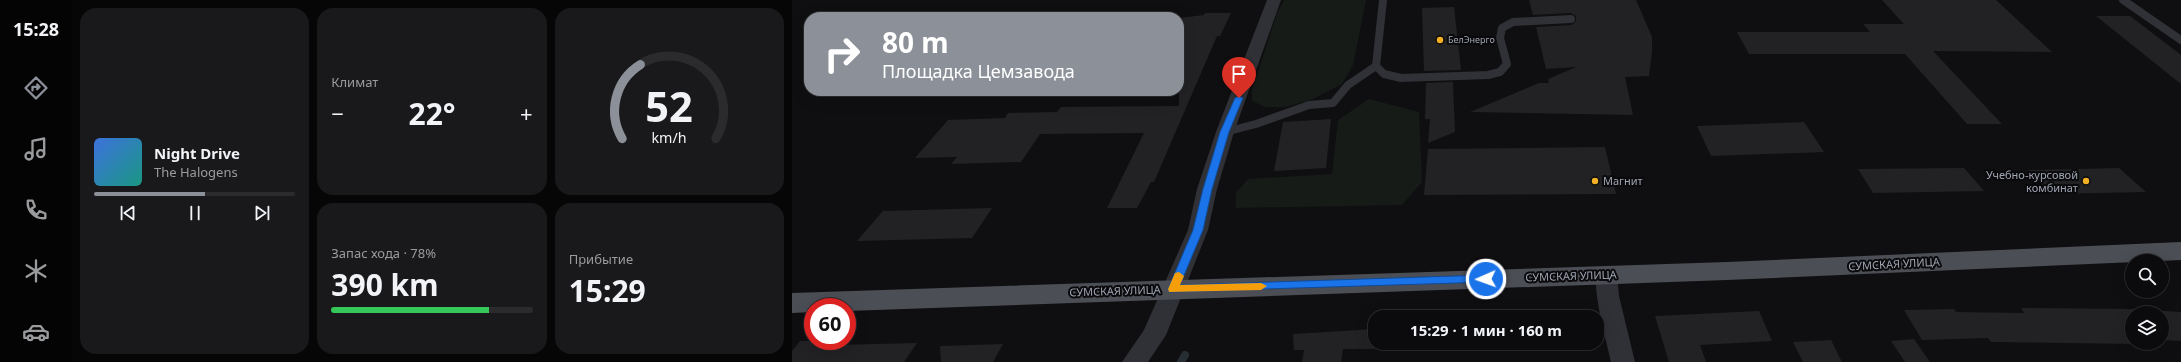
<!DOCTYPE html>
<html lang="ru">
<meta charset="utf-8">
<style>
body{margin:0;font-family:"Noto Sans",sans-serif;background:#19191b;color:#f1f3f6;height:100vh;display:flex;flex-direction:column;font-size:15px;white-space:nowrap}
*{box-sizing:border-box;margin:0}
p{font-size:13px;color:#9a9b9d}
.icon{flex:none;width:22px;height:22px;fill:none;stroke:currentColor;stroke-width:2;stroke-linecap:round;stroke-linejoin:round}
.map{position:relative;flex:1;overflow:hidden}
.details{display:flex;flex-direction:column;gap:8px;padding:8px;background:#060607;width:720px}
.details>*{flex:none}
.hud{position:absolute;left:12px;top:12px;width:380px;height:84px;border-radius:16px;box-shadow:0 4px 16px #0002,0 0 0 1px #2b2b2e;background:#8c9099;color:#fff;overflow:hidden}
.fabs{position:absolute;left:1333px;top:254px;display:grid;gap:8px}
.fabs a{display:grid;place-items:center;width:44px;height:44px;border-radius:50%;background:#0b0b0d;box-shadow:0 4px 16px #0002,0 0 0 1px #2b2b2e;font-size:20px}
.speed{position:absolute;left:12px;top:298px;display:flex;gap:8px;font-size:20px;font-weight:700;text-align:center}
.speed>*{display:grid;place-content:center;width:52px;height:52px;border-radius:50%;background:#0b0b0d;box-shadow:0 4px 16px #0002,0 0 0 1px #2b2b2e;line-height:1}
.speed .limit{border:6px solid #d22;background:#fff;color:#111}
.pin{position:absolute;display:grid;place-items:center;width:34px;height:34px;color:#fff;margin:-41px -17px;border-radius:50% 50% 50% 0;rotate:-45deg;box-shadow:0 0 4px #0007}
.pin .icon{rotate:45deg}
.me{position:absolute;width:44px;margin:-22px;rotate:268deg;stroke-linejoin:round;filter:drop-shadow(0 0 3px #0008)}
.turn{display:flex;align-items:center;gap:14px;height:84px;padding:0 12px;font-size:18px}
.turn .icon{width:52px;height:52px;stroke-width:2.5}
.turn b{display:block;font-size:28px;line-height:34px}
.big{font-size:30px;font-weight:700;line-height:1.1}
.details .widget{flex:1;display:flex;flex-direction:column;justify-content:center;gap:6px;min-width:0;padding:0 14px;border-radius:16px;background:#19191b}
.details .dial{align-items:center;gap:0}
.dial svg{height:104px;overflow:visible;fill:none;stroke:#2b2b2e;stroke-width:7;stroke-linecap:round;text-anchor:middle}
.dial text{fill:#f1f3f6;stroke:none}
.song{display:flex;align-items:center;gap:12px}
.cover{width:48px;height:48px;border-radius:6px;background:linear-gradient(135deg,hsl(220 70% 55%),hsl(170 70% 35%))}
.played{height:4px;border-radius:2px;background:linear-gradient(90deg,#8c9099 55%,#2b2b2e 55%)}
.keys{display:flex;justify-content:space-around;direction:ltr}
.heat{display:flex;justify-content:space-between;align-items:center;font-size:22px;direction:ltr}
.charge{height:6px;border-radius:3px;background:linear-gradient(90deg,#34c759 78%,#2b2b2e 0)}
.details .tiles{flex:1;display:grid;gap:8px;grid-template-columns:repeat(3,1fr)}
.widget:first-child{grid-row:span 2}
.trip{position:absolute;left:576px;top:310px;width:236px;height:40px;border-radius:16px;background:#0b0b0d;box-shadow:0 4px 16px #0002,0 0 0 1px #2b2b2e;font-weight:700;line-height:40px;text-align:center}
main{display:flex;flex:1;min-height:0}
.tabs{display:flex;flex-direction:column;width:72px;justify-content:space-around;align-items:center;background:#040405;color:#9a9b9d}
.tabs .icon{width:28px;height:28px}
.tabs .active{color:#8c9099}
.tabs b{font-size:18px;color:#f1f3f6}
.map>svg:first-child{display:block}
.green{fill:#161b17}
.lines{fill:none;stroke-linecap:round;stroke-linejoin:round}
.stream{stroke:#262e34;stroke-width:8}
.building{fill:#222225}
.service{stroke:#303136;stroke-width:8}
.minor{fill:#303136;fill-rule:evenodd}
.primary{fill:#4c4e55;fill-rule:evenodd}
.route{fill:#1a73e8;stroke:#114b97}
.slow{fill:#f59e0b}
.poi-dot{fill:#f4b024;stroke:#0a0a0c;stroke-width:1.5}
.labels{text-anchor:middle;stroke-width:4;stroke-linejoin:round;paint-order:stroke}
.far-poi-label{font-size:9px;fill:#a0a5b2;stroke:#0a0a0c;text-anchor:start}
.poi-label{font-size:11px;fill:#a0a5b2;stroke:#0a0a0c;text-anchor:end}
.street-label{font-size:11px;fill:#a0a5b2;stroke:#0a0a0c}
</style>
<main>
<nav class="tabs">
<b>15:28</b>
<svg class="icon active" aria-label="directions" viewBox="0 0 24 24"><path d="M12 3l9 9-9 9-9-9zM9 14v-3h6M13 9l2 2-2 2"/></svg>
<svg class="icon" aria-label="music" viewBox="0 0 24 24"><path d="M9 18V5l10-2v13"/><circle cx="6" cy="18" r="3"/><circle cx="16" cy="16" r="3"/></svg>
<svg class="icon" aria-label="phone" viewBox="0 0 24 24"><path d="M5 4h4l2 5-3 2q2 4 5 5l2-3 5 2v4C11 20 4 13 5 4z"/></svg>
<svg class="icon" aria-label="climate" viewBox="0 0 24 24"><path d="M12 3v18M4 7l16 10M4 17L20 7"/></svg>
<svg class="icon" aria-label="car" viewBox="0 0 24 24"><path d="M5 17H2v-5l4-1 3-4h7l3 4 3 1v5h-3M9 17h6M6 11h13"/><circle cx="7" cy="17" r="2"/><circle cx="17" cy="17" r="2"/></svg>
</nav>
<section class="details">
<div class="tiles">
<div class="widget">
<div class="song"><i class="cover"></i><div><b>Night Drive</b><p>The Halogens</p></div></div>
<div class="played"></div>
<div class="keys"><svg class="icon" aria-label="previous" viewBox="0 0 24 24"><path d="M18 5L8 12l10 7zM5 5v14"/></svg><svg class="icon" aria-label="pause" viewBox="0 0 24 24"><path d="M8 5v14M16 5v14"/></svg><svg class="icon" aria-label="next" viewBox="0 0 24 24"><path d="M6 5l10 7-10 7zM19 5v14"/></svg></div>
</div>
<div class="widget"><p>Климат</p>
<div class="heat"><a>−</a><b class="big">22°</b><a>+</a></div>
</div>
<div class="widget dial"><svg viewBox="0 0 100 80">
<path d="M14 69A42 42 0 1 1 86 69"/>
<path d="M14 69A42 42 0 0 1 28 12" stroke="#8c9099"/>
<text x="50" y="56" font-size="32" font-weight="700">52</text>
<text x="50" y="72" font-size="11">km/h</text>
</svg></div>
<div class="widget"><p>Запас хода · 78%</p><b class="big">390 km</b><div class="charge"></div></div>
<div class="widget"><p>Прибытие</p><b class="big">15:29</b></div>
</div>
</section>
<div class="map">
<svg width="1389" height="362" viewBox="0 0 1389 362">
<rect width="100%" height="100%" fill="#0f0f11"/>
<g class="green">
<path d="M492,0H574L561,65L550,84L519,100L493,107H473L460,101V90L485,13Z"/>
<path d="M577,99L627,112L630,182L610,205L444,208V193L456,179L540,174L546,120Z"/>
</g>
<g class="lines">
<path class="stream" d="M389,362L393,355"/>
</g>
<g class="building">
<path d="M737,0H844L860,37V52L857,76L833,77L841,115L678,112L747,83H757L756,79L784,67L754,69L744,27L780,25L784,21V16L779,13L741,15Z"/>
<path d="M1090,0H1204L1260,52L1141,51L1210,124H1175L1113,54H957L945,32H1078L1071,24H1112Z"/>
<path d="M662,7L669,70L632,71L630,8Z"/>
<path d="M413,13H439L428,36H425L362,182H359L345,208H315L352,133L248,134L229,162L159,164L165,157L123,158L156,120L213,118L216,113L265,112L269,107L387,106V18L412,15Z"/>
<path d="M1304,16H1338L1389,55V84Z"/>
<path d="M661,82L663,132L636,143L638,119H633L634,83Z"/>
<path d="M539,119L534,168L482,171L491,122Z"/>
<path d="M1012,122L1032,152L919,156L905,126Z"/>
<path d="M813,147L824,194L632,195L636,149Z"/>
<path d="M1172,168L1192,191L1081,193L1066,169Z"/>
<path d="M1327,168L1354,192L1259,194L1236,170Z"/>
<path d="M200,208L180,238L65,241L91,211Z"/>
<path d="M1229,308L1340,309L1389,312V341L1370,340V313H1340V343L1344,344L1199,342L1196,338L1130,340L1112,310L1162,309L1164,312L1232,313Z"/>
<path d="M967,311L980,341L908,345L914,362H877L863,316Z"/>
<path d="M583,329V349H551L549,362H510L512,350H502L501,334Z"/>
<path d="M1122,339L1138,362H1113L1099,341Z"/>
<path d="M1039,340L1050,362H1011L1001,342Z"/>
<path d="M8,341H44L42,345L125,343L112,362H0V351Z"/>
<path d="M211,344L201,362H149L148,346Z"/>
</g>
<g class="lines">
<g class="service">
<path d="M591,0L584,66L592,74L609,78L696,75L708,72L715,64L708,38L710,28L721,22L779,19"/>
<path d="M1331,0L1389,40"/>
<path d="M433,132L464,124L517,105L541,103L556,85L584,66"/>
</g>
<g class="minor">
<path d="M475,0H489L442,132L425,189L416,230L374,335L356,362H330L352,330L396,230L405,189L424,132Z"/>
<path d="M814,267L822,269L825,275L827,296L843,362H819C815,343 798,284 806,269Z"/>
</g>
<path class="primary" d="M1389,242V260L935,280L55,311V307H21V312L0,313V293L935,262Z"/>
</g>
<path class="route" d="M447,96L451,98L437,132L420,189L411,230L388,285L694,275L698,276L699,279L698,282L377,292L376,289L401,230L411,189L428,132L443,98Z"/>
<path class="slow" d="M387,272L392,276L388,285L469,283L475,286L469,290L377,292L376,289L383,273Z"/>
<g class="poi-dot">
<circle cx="648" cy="40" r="4"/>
<circle cx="803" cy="181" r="4"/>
<circle cx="1294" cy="181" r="4"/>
</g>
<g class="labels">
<g class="far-poi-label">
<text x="656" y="43">БелЭнерго</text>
</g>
<g class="poi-label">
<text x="1286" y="179">Учебно-курсовой<tspan x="1286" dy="13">комбинат</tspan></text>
<text x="811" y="185" text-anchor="start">Магнит</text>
</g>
<g class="street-label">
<text transform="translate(1102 264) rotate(-3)" y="4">СУМСКАЯ УЛИЦА</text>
<text transform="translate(779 276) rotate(-2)" y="4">СУМСКАЯ УЛИЦА</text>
<text transform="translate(323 291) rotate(-2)" y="4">СУМСКАЯ УЛИЦА</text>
</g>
</g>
</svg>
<div class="fabs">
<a><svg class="icon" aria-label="search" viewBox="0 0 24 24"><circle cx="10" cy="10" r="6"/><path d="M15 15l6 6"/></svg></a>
<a><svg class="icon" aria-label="layers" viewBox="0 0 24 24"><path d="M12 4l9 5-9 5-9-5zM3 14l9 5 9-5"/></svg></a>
</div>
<div class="speed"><div class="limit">60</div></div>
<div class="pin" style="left:447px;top:98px;background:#d93025"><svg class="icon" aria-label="arrive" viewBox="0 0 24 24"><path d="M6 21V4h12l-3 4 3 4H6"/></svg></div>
<svg class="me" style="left:694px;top:279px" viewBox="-20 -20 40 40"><circle r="17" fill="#1a73e8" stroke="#fff" stroke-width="3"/><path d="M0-11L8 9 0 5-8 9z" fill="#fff"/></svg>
<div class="trip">15:29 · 1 мин · 160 m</div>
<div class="hud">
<div class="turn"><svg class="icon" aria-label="right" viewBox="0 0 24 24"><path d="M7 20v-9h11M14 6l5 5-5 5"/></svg><div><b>80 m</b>Площадка Цемзавода</div></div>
</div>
</div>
</main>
